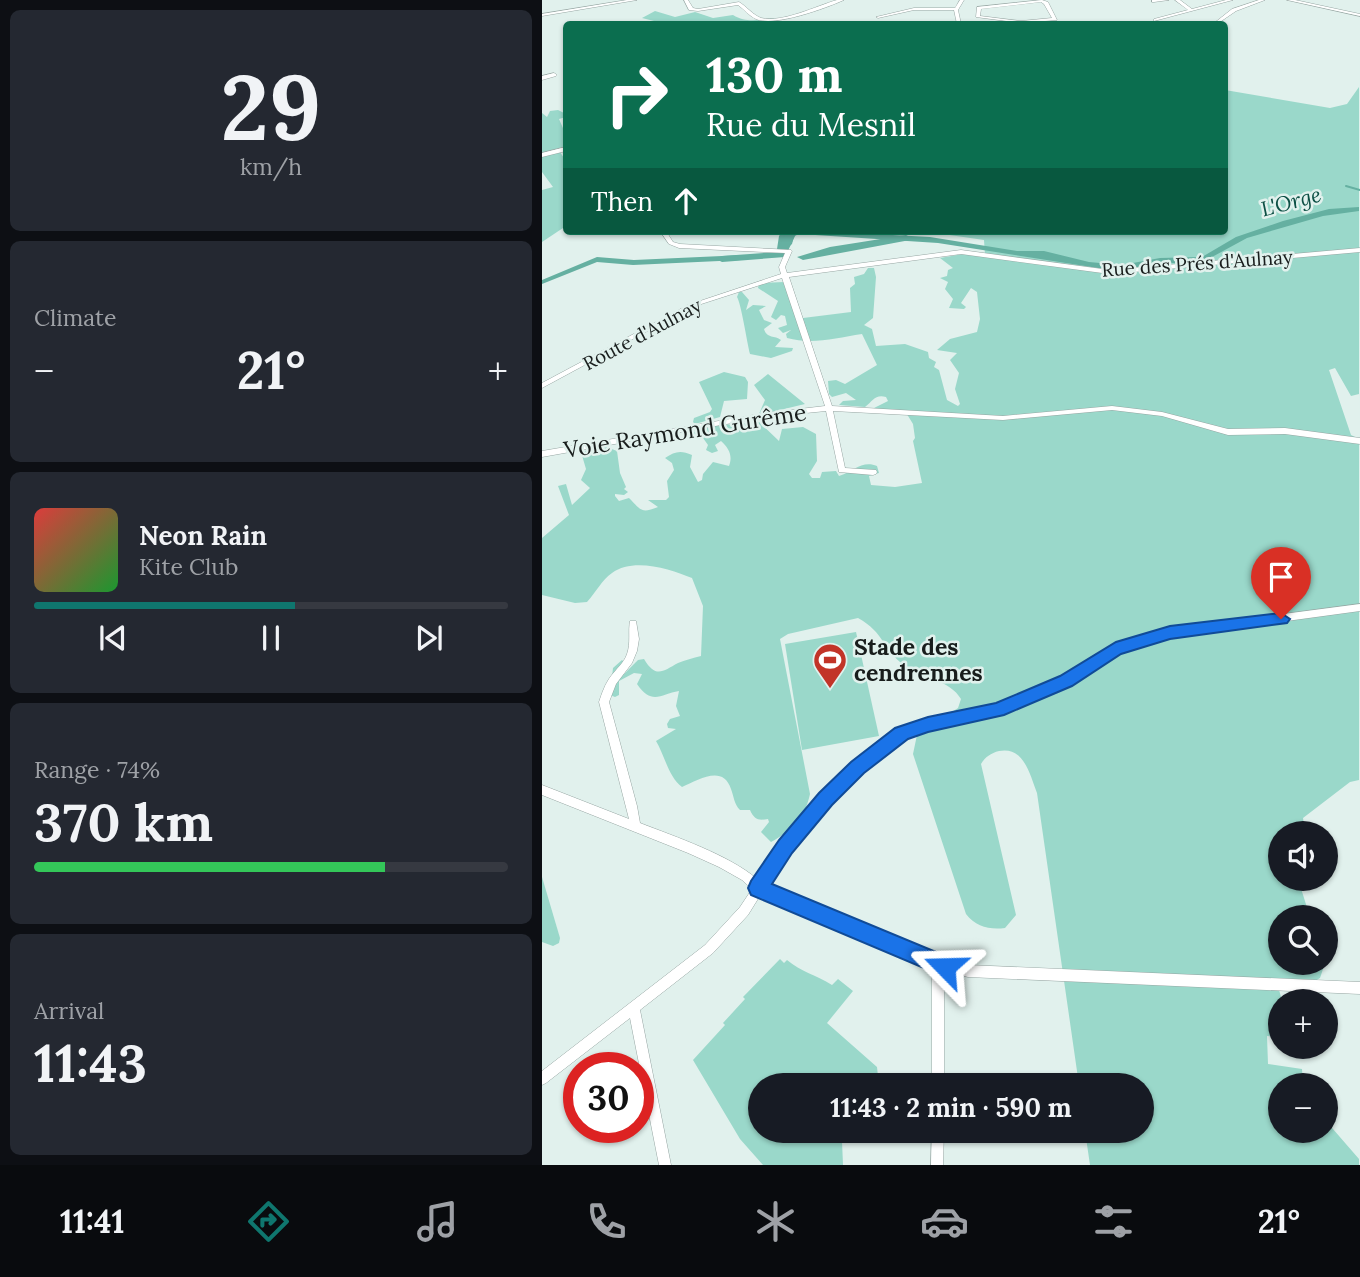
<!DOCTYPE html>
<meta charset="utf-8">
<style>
body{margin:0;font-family:Lora,serif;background:#242831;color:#f1f3f6;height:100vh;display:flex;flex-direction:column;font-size:26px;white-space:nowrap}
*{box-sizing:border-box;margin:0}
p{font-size:23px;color:#9ea1a6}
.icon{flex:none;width:38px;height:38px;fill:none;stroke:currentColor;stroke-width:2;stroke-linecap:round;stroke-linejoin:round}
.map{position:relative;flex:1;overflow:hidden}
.drawer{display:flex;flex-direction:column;gap:10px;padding:10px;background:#0d0f14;width:542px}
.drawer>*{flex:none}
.hud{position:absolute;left:21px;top:21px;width:665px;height:214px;border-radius:7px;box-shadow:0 2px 5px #0004;background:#0b6e4f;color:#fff;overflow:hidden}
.tools{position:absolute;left:726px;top:821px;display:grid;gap:14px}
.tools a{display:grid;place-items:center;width:70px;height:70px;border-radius:50%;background:#171b24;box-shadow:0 2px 5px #0004;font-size:35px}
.speed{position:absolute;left:21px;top:1052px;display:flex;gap:14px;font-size:35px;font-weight:700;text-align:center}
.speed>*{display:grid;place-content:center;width:91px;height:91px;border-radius:50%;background:#171b24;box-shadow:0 2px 5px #0004;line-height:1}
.speed .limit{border:10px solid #d22;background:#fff;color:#111}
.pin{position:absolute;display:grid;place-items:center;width:60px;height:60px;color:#fff;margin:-72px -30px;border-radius:50% 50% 50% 0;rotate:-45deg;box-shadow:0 0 7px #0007}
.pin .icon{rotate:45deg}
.me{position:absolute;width:77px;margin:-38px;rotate:292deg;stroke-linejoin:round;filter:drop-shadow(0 0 5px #0008)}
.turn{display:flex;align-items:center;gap:24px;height:147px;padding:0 28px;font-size:32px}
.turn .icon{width:91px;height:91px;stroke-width:2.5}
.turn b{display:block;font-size:49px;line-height:60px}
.then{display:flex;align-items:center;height:66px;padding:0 28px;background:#0003;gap:14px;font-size:26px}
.big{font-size:52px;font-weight:700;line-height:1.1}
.drawer .widget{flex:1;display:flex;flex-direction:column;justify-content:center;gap:10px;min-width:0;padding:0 24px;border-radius:10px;background:#242831}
.drawer .dial{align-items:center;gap:0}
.dial b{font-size:91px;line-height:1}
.song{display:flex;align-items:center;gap:21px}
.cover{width:84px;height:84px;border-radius:10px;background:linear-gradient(135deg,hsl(0 70% 55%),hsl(130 70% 35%))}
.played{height:7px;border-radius:4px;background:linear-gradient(90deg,#0f766e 55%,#363941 55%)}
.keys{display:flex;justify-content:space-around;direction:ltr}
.heat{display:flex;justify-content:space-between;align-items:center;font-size:38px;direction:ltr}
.charge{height:10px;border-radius:5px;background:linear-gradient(90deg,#34c759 74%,#363941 0)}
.trip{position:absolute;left:206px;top:1073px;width:406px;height:70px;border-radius:35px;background:#171b24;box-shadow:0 2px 5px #0004;font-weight:700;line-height:70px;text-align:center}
.dock{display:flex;height:112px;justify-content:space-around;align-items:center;background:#090b0e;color:#9ea1a6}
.dock .icon{width:49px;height:49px}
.dock .active{color:#0f766e}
.dock b{font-size:32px;color:#f1f3f6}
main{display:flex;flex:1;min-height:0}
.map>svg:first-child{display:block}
.green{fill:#9ad8ca}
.water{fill:#65b0a1}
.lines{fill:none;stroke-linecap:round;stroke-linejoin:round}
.stream{stroke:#65b0a1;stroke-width:2}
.river{fill:#65b0a1;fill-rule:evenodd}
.minor-casing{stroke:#97a6a3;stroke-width:1}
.minor{fill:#fff;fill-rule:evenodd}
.route{fill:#1a73e8;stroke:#114b97;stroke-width:2}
.labels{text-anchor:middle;stroke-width:5;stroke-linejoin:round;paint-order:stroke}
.far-street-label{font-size:19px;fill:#181d1c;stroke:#e1f1ed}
.far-water-label{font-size:21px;font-style:italic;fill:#0d5045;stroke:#e1f1ed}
.street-label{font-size:23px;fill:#181d1c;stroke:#e1f1ed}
.poi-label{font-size:23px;font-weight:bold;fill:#181d1c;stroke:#e1f1ed;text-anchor:start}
</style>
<main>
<section class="drawer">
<div class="widget dial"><b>29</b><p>km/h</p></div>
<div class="widget"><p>Climate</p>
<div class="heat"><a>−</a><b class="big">21°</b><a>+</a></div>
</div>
<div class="widget">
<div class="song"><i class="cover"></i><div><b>Neon Rain</b><p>Kite Club</p></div></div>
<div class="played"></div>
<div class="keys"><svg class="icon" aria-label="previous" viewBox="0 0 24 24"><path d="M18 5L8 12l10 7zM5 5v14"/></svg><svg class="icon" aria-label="pause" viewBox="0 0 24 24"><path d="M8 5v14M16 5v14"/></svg><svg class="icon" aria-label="next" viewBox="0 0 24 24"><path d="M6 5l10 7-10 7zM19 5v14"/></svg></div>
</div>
<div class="widget"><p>Range · 74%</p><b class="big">370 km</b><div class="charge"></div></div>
<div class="widget"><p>Arrival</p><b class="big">11:43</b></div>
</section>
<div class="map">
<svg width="818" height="1165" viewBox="0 0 818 1165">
<rect width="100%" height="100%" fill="#e1f1ed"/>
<g class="green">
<path d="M113,11L133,17L153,12L171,18L191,15C206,24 218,19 234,18L237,22L226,24H113L116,22L100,18Z"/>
<path d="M817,87V394L809,396L793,368L787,370L809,435L817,439V780L808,782L761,818L763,833H738V878L756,879L768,917H738V962L783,963L778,978L765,986L735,982L740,1001L738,1037L725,1036L726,1064L760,1069L761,1085H738V1130H784V1121L817,1159V1165H548L543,1131L600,1130V1085H537L495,793C488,775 482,746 457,751C449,753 443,757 439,764L474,915L463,928C448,930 434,927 424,914L371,754L375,735L416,708L419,699C408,680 380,678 362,665C340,649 343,633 316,618L246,634L238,639L268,794C263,818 249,831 229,842L219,832L227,822L226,819C216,821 212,819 208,810H198C192,804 192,797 189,789C181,764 156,780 140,787C127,778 122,754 114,741L134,729L126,728L125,724L128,719L138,716L134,706L137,691C119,694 110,706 95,684L100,674L92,673L77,681V695L73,697L68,695L71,668L80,660L82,662L79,673L82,674L96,660L102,659C114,679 121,671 136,663C143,660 151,658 159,656L161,606L150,578C129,569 91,557 70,573C60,580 54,592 45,602L33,603L0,595V538L27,515L16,486L24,484L30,505L48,488L39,480L44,469L39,452L62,446L75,451L78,473L84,487L82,489L86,492L82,495L73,494V496L77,501L87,498C99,510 99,514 116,507L106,500H124L127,497L125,481L132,470L130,463L123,458C133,451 139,450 150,455L148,467L156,482L160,480L161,474L171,462L187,466C191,456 187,448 179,441L173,445L176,451L170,453L164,450L166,445L161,438L149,433L167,426L217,422L237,441L240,429L261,427L274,434L275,461L267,474L270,478H278L280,472L294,471L297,476C311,472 320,460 335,466L337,473L327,476L329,485L353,487L380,483L371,441L373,438L371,424L363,411L334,409L332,408L346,401L344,397C333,394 331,401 323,407L297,405L301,401L314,400L304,393L290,397L287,394L286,381L294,380L303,384L335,365L320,334C294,338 270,345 245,338L244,334L249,330L241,333L236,328L245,325L243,316L239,315L234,320L229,317L236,301L216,288L217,283L242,282L261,318L309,312L308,288L313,284L312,277L322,274L326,268H332L334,277L331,318L322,325L330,329L334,346L363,344L386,352L387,358L394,362L392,367L397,370L405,400L416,406L418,404L413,389L417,373L408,360L415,353L395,350L408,339L435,332L438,319L435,292L429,288L419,303L424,307L422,309L407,308L411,299L403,289L406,282L398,278L405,276L406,270L411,268L398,258L421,254L443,255L442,240L380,231H682L683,90L788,108L805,104Z"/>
<path d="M8,111L16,110L24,114V117L17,119L24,135V146L0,153V113L5,117Z"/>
<path d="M18,152L24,161V226L0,242V190L11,187L0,172V156Z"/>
<path d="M197,292H200L207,300L204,310L211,305L224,306L217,310L222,320L230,323L222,329C225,339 233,335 239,340L233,347L251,348L250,351L229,358L208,354C205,342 199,303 195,297Z"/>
<path d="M182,372L203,377L206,382L205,399L182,401L178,417L153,424L151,422L152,418L168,412L170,409L157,382Z"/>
<path d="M226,374L263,404L238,410L233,415L217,414L223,400L212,385Z"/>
<path d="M314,632L337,736L260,750L243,644Z"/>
<path d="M0,877L18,938L17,943L11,946L0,942Z"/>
<path d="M238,959L242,963L245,960C259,972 274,975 290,985L296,979L311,991L285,1023L335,1067L337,1085H219V1130L307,1131L300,1141L301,1165H221L198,1139L151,1060L183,1025L181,1023L203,999L201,997Z"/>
</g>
<g class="water">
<path d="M817,207V211L781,216L705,238L659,263H631L569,270L396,243L258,234L252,236L250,244L244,249H235L237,236L240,232L276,231L388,237L475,251H502L547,262L580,265L618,258L660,257L694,237L741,221L787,209Z"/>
<path d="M202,255L199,260L91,265L55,262L0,284V280L55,257L92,260Z"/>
</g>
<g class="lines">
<path class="stream" d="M804,186L818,190"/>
<g class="river">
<path d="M244,232L254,234L243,257L180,262L174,259L180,256L235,252Z"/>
<path d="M364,235L370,238L368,240L261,260L255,257L288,247Z"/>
</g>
<g class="minor-casing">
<g id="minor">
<path d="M85,0H95L0,16V14Z"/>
<path d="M142,0H146L151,8L156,9L197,2C204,6 211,15 219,18C241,23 274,6 295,0H302C284,8 233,27 214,19C207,16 202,9 196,5L156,11L147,10Z"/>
<path d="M418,0H422L416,10L419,24H415L412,10H372L336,18L334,17L372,8H413Z"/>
<path d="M500,0L506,2L515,20L479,23L434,17L435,7ZM499,2L502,4L510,18L479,21L438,16L439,9Z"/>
<path d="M610,0H627L612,2H610Z"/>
<path d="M633,0H638L650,9L684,0H691L612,21V19L646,10Z"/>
<path d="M717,0H723L694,11L675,24H671L690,9Z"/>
<path d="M745,0H753L818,14V16Z"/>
<path d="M12,73L15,75L14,76L0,80V76Z"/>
<path d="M24,147V151L0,157V153Z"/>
<path d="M118,231H124L131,242L138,244L249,250L250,251L243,267L245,273L419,250L568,270L818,248V252L568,274L419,254L247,277L290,406L461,416L570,406L620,412L686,429L743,428L818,438V444L743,434L686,435L620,416L570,410L461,420L291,411L303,468L334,470L335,472L334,474L331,475L297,472L284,411L224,417L0,457V451L224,413L283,406L240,278L150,307L0,388V383L146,305L239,274L237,267L243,253L137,248L127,244Z"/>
<path d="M818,604V611L628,637L577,652L527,684L459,713L386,728L362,737L320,771L267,825L236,866L224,886L396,958L426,965L818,982V994L426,977L402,971V1085H390V967L219,894L206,915L171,953L98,1010L129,1165H117L88,1018L4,1083L0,1085V1071L163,945L198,907L210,889L200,880L177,867L146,853L0,795V785L87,819L57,702C60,693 63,684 69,676C74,669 82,663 85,654C89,643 86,631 88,621H94L97,639L95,651L90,663L74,684L67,702L95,806L98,823C134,837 187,855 215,879L228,858L259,819L312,765L356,731L386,720L455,706L521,678L571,646L628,629Z"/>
<path d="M390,1130H402L401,1165H389Z"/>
</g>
</g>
<use href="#minor" class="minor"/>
</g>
<path class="route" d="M739,613L748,619L745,623L628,639L579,654L530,686L462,715L386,732L366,739L322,773L290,805L250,853L230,884L411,959L414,967L411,974L403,977L209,895L206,888L209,881L237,840L277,793L309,762L353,728L386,717L454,703L518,676L574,642L628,626Z"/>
<defs>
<g id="stadium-pin" transform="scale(1.75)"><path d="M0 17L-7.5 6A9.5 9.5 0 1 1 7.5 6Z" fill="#c23428" stroke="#e1f1ed"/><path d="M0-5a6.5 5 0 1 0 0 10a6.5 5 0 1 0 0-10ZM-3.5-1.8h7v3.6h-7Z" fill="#fff"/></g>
</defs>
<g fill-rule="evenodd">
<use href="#stadium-pin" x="288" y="660"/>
</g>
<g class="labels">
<g class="far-street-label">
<text transform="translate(655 263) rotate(-4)" y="7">Rue des Prés d'Aulnay</text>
<text transform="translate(100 334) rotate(-28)" y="7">Route d'Aulnay</text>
</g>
<g class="far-water-label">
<text transform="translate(749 202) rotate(-15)" y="7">L'Orge</text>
</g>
<g class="street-label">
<text transform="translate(143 431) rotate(-9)" y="8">Voie Raymond Gurême</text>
</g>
<g class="poi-label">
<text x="312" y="655">Stade des<tspan x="312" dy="26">cendrennes</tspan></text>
</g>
</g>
</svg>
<div class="tools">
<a><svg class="icon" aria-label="sound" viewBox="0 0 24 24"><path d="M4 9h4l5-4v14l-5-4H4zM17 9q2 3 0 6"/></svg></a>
<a><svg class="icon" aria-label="search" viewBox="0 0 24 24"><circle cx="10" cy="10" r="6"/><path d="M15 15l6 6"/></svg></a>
<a>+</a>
<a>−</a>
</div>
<div class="speed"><div class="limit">30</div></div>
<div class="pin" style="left:739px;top:619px;background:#d93025"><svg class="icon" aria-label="arrive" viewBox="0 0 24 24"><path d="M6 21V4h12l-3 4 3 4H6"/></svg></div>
<svg class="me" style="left:403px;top:967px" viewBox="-20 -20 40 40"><path d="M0-17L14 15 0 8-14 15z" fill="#1a73e8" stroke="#fff" stroke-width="4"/></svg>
<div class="trip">11:43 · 2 min · 590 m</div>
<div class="hud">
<div class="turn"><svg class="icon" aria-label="right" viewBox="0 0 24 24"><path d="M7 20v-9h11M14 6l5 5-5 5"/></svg><div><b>130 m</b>Rue du Mesnil</div></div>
<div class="then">Then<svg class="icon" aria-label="ahead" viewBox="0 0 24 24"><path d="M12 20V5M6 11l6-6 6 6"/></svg></div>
</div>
</div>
</main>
<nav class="dock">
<b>11:41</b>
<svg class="icon active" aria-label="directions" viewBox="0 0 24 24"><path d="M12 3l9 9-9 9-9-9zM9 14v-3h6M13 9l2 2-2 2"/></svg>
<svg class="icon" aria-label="music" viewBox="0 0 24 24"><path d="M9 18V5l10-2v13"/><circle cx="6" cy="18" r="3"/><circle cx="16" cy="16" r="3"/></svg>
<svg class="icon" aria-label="phone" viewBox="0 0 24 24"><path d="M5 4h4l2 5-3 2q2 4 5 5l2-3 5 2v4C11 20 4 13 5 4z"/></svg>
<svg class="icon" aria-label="climate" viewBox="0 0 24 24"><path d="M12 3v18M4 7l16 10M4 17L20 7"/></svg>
<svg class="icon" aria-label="car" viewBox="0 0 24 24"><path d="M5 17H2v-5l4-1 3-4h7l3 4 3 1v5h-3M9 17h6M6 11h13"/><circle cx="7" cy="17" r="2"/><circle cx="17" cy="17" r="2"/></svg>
<svg class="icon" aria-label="filters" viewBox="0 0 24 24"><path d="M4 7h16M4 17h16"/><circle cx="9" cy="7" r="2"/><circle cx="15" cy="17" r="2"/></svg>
<b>21°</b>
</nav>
